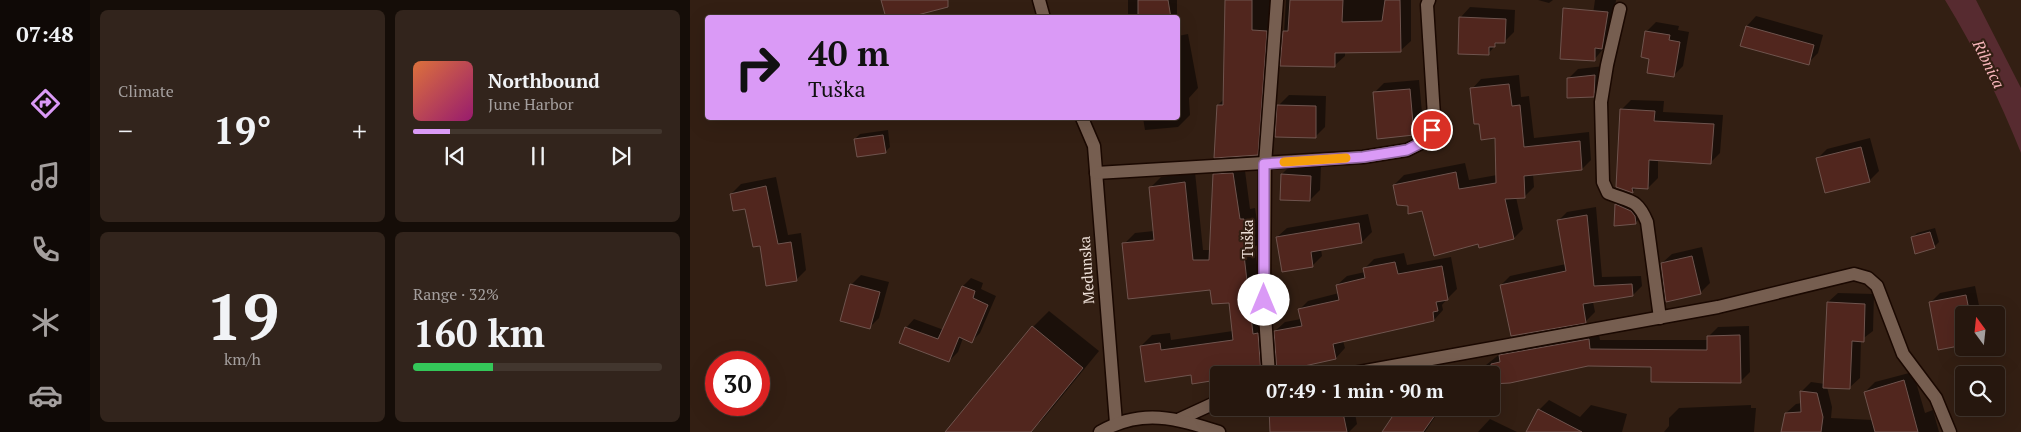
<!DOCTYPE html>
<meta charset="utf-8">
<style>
body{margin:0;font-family:"PT Serif",serif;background:#32241c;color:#f1f3f6;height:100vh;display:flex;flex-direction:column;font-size:19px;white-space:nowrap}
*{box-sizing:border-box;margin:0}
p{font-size:16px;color:#a49f9e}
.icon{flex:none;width:28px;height:28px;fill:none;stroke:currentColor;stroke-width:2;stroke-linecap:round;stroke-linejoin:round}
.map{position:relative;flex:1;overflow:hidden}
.panel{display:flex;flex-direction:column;gap:10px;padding:10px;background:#150d08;width:600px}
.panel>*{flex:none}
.banner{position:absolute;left:15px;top:15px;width:475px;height:105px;border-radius:5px;box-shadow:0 5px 20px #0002,0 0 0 1px #42362e;background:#da9af6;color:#111;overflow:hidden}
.needle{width:32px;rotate:345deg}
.tools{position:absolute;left:1265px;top:306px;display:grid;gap:10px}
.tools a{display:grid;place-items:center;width:50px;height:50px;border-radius:5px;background:#26170e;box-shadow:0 5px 20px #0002,0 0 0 1px #42362e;font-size:25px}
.speed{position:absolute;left:15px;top:351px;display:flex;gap:10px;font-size:25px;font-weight:700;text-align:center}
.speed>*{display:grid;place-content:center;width:65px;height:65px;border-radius:50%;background:#26170e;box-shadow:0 5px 20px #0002,0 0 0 1px #42362e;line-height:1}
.speed .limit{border:8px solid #d22;background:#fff;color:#111}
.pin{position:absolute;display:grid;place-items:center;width:42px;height:42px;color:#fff;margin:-21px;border:2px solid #fff;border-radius:50%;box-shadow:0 1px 5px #0007}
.me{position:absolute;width:55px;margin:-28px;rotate:0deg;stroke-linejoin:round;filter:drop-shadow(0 0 4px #0008)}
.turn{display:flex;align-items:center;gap:18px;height:105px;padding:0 20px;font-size:22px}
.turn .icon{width:65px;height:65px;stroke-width:2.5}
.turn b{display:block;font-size:35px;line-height:42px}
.big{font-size:38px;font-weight:700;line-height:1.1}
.panel .card{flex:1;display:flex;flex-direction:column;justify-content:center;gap:8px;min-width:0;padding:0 18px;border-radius:8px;background:#32241c}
.panel .dial{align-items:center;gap:0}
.dial b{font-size:65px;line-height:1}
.song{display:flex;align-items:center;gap:15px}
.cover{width:60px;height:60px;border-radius:8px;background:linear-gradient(135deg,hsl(20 70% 55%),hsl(320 70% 35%))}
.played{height:5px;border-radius:2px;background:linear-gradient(90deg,#da9af6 15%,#42362e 15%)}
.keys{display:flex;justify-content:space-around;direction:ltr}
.heat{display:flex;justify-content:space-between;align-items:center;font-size:28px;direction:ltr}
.charge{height:8px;border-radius:4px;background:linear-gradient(90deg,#34c759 32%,#42362e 0)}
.panel .tiles{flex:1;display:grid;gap:10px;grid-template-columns:repeat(2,1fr)}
.trip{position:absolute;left:520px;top:366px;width:290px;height:50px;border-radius:5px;background:#26170e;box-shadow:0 5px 20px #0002,0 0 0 1px #42362e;font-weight:700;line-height:50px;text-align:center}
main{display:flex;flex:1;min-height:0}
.tab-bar{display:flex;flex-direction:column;width:90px;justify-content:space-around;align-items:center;background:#0f0906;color:#a49f9e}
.tab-bar .icon{width:35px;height:35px}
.tab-bar .current{color:#da9af6}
.tab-bar b{font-size:22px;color:#f1f3f6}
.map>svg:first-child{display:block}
.water{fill:#572b30}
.shadow{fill:#0007}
.building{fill:#51261e;stroke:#6f544e}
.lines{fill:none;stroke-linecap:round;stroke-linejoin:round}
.street-casing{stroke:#1a0801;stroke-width:15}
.street{stroke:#765e50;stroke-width:12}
.route-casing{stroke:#8e64a0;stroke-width:12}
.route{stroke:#da9af6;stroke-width:9}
.slow{stroke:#f59e0b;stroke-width:9}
.labels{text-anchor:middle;stroke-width:4.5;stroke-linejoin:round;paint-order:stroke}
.street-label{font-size:15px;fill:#eee0d8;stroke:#331f13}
.water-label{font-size:16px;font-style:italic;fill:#f8b6bb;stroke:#331f13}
</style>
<main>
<nav class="tab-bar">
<b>07:48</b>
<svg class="icon current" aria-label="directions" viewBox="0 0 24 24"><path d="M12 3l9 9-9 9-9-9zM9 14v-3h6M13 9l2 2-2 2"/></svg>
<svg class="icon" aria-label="music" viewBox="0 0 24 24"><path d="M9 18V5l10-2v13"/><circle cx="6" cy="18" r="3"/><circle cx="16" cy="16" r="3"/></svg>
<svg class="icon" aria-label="phone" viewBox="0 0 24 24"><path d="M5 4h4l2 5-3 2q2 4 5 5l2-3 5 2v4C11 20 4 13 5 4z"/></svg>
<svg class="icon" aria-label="climate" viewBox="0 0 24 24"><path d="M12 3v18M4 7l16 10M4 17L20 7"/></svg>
<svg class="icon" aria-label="car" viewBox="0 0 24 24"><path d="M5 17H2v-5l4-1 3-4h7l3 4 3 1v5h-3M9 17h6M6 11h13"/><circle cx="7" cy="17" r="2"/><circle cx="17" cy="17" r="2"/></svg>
</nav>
<section class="panel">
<div class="tiles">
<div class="card"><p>Climate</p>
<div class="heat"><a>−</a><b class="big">19°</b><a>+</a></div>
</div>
<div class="card">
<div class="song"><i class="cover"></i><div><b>Northbound</b><p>June Harbor</p></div></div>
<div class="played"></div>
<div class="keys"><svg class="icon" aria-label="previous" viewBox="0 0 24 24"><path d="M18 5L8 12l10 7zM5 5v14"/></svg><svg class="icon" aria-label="pause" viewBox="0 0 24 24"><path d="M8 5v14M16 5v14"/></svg><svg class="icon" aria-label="next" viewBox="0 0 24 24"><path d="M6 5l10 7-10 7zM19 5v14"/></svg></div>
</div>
<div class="card dial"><b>19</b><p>km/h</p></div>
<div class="card"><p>Range · 32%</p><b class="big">160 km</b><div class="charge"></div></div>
</div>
</section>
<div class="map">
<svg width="1331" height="432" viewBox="0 0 1331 432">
<rect width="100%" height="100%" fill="#331f13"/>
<path class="water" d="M1255,0H1286L1331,88V153C1310,100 1285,49 1255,0Z"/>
<g class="shadow">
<path d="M438,0H487V18H449V14H438Z"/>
<path d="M536,0H588L578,143L567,154L528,105L534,99Z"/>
<path d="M596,0H721V41L710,51L655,52V56L644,66L592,65Z"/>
<path d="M848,0H863L859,3Z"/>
<path d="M905,0H926L922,38L904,60L903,14Z"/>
<path d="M780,7L825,10L824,32L814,42H808L798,54L769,53L771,17Z"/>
<path d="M1066,16L1133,35L1128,53L1118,63L1057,26Z"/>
<path d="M966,22L989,26L988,30L999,32L993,66L983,76L961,58L956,32Z"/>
<path d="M488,31V36L498,34L508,88L499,98L500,115L488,127L455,130L453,118H488Z"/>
<path d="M914,66L913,86L903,96L878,79L888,69Z"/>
<path d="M829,75L831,97L839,96L844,138L899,132L901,160L892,169L843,174L844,187L834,197H826L833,229L824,238L789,242L733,210L719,205L704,185L714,175L775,163L779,180L807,175L806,137L790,123L782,89L791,79Z"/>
<path d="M729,80L733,124L723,134L684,93L694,83Z"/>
<path d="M599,95L636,96L635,127L625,137L589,105Z"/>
<path d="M941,100L974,101L973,112L1033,115L1030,153L1020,163L968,159V178L958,188L947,187L942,192L931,110Z"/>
<path d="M198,130L200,147L195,152L165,139L170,134Z"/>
<path d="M1180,138L1189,171L1179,181L1128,158L1137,149Z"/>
<path d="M554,163L560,209L565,208L570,242L565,247L574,324L581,362L570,373L529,375V379L503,382L502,374L451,346L462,335L480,333L481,340L543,331L540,301L521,289L434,244L445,233L464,231L460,188L471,177L505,172L513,250H520L524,175L535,164Z"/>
<path d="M602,164L631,166L630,190L620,200L592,174Z"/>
<path d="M86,177L98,235L111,233L116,270L106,280L71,244L56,207L41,194L51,184Z"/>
<path d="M931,200L943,204L950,218L945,223L926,205Z"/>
<path d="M906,207L912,277L951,276L952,286L943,295L903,302L905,312L895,322L811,285L820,276L876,264L868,221L877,212Z"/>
<path d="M678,214L682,232L672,242L631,249L632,256L622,266L587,237L597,228Z"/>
<path d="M1245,228L1249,242L1244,247L1222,238L1227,233Z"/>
<path d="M1012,247L1020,283L1010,293L972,263L982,254Z"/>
<path d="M714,253L717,265L761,257L767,289L757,299L752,305L753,310L744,320L653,341L655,348L646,358L588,370L585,331L595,322L611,319L609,310L618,301L649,293L647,285L657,276L675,272L674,269L684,259Z"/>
<path d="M171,275L199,282L189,318L180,327L161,285Z"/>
<path d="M281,278L293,283L291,289L306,296L290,333L282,341L273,338L268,352L259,361L216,328L224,319L254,330L273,286Z"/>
<path d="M1285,286L1291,315H1274L1240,303L1250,293Z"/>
<path d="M1148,293L1184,294L1183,331L1171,340L1170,378L1160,387H1137L1142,407L1141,418L1183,420L1175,392L1185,382L1223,372L1235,413L1243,410L1249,432H1093L1096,413L1106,404L1112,403V391L1121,382L1135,384L1138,302Z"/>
<path d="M359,311L409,351L354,418L340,432H256L343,327Z"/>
<path d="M1059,326L1060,372L1050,382L962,365H897L801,375H798L796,365L820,346L908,330L910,340H1018V337L1028,327Z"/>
<path d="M859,400L890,417L901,405L937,414L932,432H853L849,410Z"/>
<path d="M1061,405V408H1066L1064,432H974L979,426V418L989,408Z"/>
<path d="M581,408H664L667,424L659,432H581Z"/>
<path d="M709,408H751L735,432H692Z"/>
<path d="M800,419L827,432H788Z"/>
</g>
<g class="building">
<path d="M191,0H258V7L216,18H196Z"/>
<path d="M448,0H478L481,18H448Z"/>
<path d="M535,0H562V30L577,31L568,155L524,158L527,105H533Z"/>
<path d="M600,0H653L652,22L692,21L695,0H710L711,52L645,53V67L590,66L593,31H598Z"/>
<path d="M873,8L918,12L912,49L905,48V61L870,59Z"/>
<path d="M769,17L816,19L815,43H805V47H799V55L768,54Z"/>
<path d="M1056,26L1124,45L1119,65L1050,46Z"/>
<path d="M955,31L980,35L979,40L990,42L984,77L957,73L959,59L951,57Z"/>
<path d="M905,75L904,97L877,98V78Z"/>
<path d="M819,84L822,106L830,105L834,147L890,141L892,170L834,176L835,198L815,199L824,239L789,248L788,244L744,256L732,211L718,214V206L707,205L703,185L766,172L769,189L806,183L805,138L791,140L789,124H784L780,88Z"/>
<path d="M720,89L724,135L687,139L683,92Z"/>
<path d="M587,105L626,106V138L585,137Z"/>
<path d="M930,109L965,111L964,121L1024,124L1021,164L959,160L958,189L942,188L943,193L926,187Z"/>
<path d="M193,135L196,153L167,157L164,139Z"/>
<path d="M1171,147L1180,182L1135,193L1126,158Z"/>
<path d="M543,173L550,219H554L559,254L554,255L563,334L568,333L571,374L526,375L527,380L502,384L501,375L455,382L450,346L470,343L471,350L543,340L539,303L522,304L520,290L438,299L432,243L464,240L459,187L495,182L503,260H519L523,174Z"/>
<path d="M591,174L621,176L620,201L590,200Z"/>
<path d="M76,186L88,244L101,242L107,281L76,286L70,246L63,247L55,209L43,211L40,194Z"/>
<path d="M925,204L941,211L945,216L946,224L924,226Z"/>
<path d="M897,215L904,286L942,284L943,296L893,304L896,323L821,336L810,285L876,271L867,220Z"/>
<path d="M669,223L672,243L621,252L623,267L592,272L586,237Z"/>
<path d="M1240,232L1245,248L1225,254L1221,237Z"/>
<path d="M1002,256L1011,294L976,302L971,263Z"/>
<path d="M705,262L708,274L752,266L758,300L746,302L748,311L743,312L744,321L643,344L646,359L587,372L584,331L612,326L608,309L649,300L646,285L675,278L673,268Z"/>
<path d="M160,284L190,292L180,329L150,321Z"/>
<path d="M272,286L285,291L283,298L298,305L282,343L269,337L259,362L209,343L215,327L248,339Z"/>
<path d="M1276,295L1280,315H1274V345L1248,350L1239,302Z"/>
<path d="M1137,302L1175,304L1174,342L1162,341L1160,389L1133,388Z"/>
<path d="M342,326L393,368L341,432H255Z"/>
<path d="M1050,335L1051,383L961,382V367L898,366L820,383L801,384V364L810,362L809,355L899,339L900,349L1017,350V336Z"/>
<path d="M1214,380L1228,432H1185L1174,392Z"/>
<path d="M1110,391L1127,393L1133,417L1131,432H1091L1095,413L1111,412Z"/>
<path d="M579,408H652L657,432H580Z"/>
<path d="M708,408H734L745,415L733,432H692Z"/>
<path d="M848,409L892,432H836Z"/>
</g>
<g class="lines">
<g class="street-casing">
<g id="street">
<path d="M349,0L354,18"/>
<path d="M930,9L917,65L911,102L913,182L918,193C940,202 947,198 957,222L970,318"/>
<path d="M392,118L404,146L426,423"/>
<path d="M406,173L673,157L717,150L735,141L742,130L744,116L737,5L739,0"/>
<path d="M579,375L574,300L575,164L587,0"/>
<path d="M653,375L1028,307L1164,274L1178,278L1187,286L1213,354L1246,398L1260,432"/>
<path d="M490,419L529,401"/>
<path d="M410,432C452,408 486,418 529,432"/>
</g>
</g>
<use href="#street" class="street"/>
</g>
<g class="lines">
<g class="route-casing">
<path id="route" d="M574,300V164L673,157L717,150L735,141L742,130"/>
</g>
<use href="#route" class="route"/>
<path class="slow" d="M594,162L656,158"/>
</g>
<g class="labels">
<g class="street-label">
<text transform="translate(558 239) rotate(-90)" y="5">Tuška</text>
<text transform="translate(397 270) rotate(-94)" y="5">Medunska</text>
</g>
<g class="water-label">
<text transform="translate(1299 64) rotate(64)" y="6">Ribnica</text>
</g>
</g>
</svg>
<div class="tools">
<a><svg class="needle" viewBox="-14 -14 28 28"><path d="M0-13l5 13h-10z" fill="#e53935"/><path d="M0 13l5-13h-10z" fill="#a49f9e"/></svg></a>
<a><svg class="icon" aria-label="search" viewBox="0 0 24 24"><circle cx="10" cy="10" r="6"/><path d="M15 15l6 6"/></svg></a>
</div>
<div class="speed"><div class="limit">30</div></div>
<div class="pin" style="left:742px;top:130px;background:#d93025"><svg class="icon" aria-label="arrive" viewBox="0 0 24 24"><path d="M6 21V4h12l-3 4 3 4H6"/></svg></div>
<svg class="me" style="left:574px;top:300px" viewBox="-20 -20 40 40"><circle r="19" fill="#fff"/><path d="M0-13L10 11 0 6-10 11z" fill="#da9af6"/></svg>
<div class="trip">07:49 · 1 min · 90 m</div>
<div class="banner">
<div class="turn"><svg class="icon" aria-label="right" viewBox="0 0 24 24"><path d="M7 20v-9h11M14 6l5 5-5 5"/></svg><div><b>40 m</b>Tuška</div></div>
</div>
</div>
</main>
